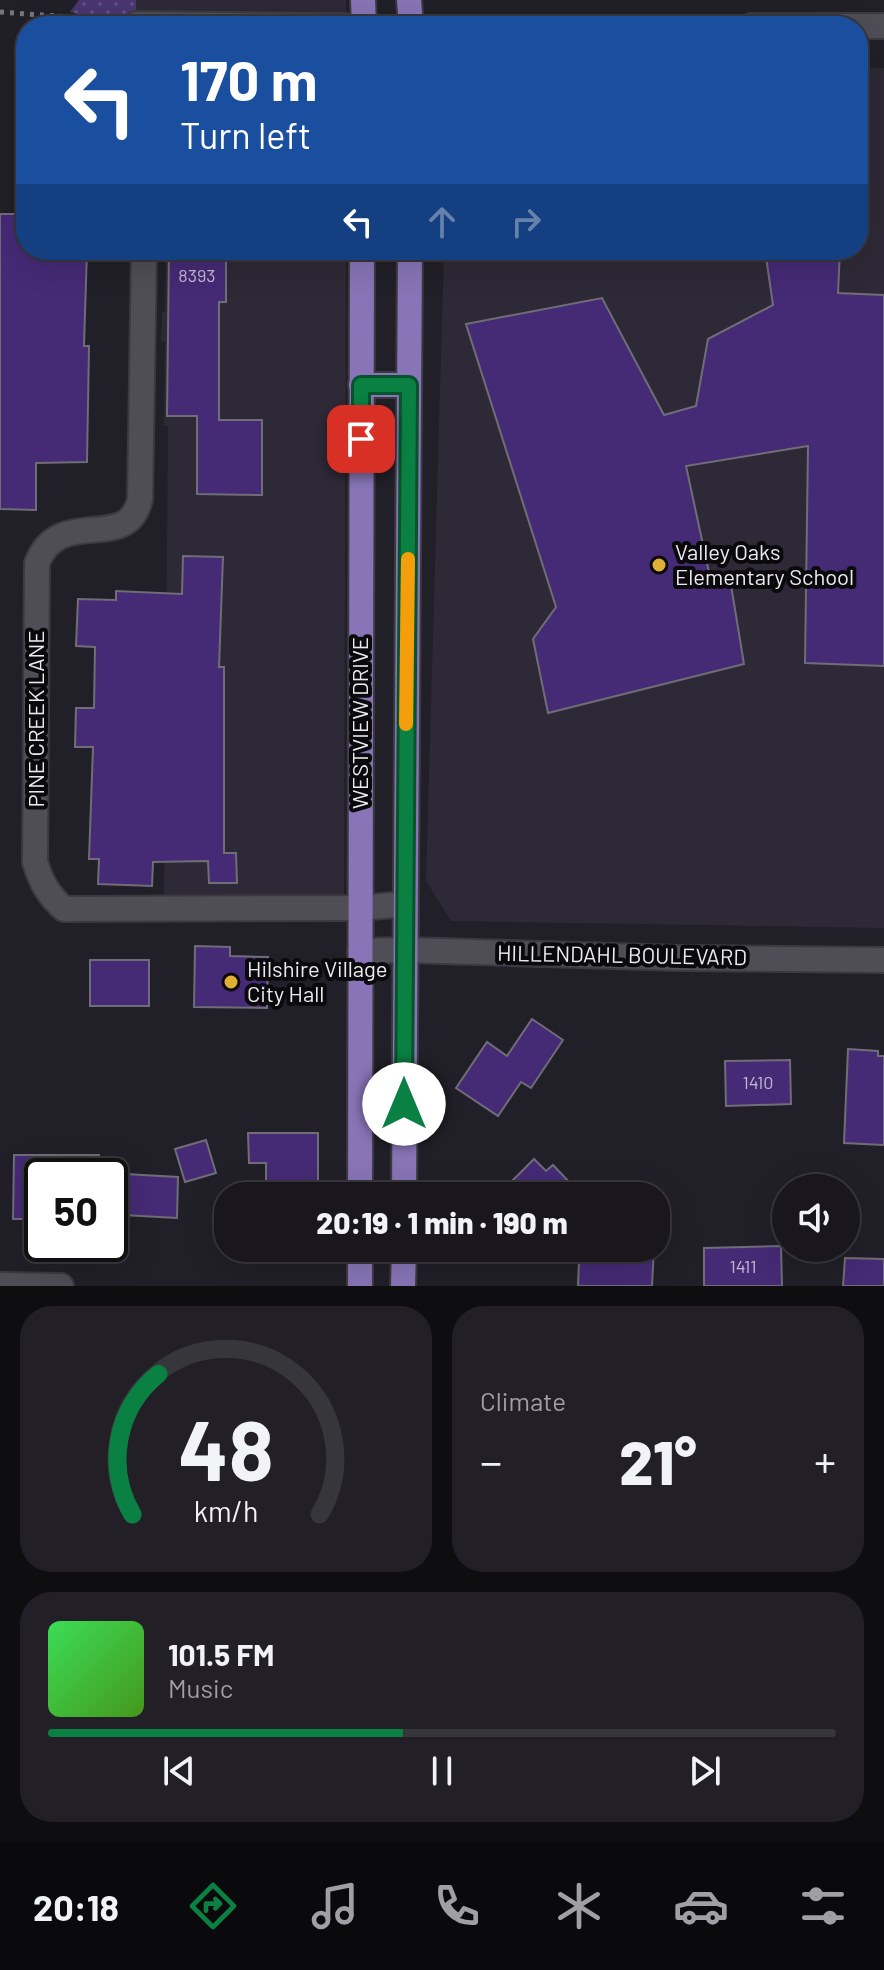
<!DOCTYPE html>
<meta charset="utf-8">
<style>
body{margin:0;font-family:Barlow,sans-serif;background:#222026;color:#f1f3f6;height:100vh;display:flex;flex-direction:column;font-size:30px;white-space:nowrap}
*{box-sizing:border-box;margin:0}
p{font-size:26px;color:#9f9fa4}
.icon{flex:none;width:44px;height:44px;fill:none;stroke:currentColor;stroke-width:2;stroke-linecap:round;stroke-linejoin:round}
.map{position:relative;height:1286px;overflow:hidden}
.sheet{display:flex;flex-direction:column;gap:20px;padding:20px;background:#0e0d10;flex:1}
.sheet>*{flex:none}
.banner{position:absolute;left:16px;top:16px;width:852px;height:244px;border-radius:32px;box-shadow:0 8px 32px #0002,0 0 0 2px #37363b;background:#1a4fa0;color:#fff;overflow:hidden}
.fabs{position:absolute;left:772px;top:1174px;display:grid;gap:16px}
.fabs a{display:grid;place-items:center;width:88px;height:88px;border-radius:50%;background:#19171d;box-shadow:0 8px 32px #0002,0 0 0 2px #37363b;font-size:40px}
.speed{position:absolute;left:24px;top:1158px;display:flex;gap:16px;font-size:40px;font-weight:700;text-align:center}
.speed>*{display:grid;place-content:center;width:104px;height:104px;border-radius:50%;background:#19171d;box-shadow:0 8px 32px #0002,0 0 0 2px #37363b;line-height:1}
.speed .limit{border:4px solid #111;border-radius:12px;background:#fff;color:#111}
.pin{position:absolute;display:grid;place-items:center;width:68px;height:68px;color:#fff;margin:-34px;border-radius:16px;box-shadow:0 4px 12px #0006}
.me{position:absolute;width:88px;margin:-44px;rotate:0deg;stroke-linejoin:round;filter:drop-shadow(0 0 6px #0008)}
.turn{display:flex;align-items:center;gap:28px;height:168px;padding:0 32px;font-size:36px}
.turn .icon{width:104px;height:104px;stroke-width:2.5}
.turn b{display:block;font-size:56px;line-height:68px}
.lanes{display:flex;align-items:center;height:76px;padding:0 32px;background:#0003;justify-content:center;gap:40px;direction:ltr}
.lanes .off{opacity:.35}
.big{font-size:60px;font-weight:800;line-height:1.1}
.sheet .card{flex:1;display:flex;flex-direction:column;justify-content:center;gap:12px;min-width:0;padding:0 28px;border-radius:32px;background:#222026}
.sheet .dial{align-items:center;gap:0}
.dial svg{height:208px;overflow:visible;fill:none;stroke:#37363b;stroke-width:7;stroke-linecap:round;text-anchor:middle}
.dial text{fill:#f1f3f6;stroke:none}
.song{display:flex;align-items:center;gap:24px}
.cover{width:96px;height:96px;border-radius:12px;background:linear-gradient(135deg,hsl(130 70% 55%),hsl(100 70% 35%))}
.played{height:8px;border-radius:4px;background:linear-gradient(90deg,#0b8043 45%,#37363b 45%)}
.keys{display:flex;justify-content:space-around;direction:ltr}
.heat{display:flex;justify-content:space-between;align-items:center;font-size:44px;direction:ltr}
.sheet .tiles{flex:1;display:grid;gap:20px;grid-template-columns:1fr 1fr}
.card:last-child{grid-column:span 2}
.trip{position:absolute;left:214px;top:1182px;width:456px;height:80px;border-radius:32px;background:#19171d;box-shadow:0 8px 32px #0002,0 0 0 2px #37363b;font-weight:800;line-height:80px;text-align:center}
.tabs{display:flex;height:128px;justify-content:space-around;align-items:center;background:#0a090c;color:#9f9fa4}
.tabs .icon{width:56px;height:56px}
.tabs .selected{color:#0b8043}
.tabs b{font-size:36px;color:#f1f3f6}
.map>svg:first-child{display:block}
.built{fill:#2d2936}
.grass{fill:url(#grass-dots)}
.building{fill:#452a75;stroke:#706d77;stroke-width:2}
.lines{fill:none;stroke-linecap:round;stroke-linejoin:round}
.minor-casing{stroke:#3c3a41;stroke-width:28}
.major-casing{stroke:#3c3a41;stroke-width:28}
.path{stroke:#78777e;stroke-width:5;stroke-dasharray:4 6;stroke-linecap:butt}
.minor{stroke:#4f4d55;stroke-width:24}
.major{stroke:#8874b6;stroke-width:24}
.route-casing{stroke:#07532c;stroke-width:20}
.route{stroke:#0b8043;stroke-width:14}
.slow{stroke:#f59e0b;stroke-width:14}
.poi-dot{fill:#dfb034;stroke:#0a0a0d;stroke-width:3}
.labels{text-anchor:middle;stroke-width:8;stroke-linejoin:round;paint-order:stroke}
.number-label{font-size:18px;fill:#c2bad0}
.poi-label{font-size:22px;fill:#ebeaef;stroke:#0a0a0d;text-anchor:start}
.street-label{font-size:22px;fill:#ebeaef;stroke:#0a0a0d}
</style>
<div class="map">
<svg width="884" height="1286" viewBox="0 0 884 1286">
<defs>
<pattern id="grass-dots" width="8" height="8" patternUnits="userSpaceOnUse" patternTransform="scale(2)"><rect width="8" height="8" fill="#493570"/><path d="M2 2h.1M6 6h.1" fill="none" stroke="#635285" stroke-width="1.8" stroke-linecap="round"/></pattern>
</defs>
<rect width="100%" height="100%" fill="#211f27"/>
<g class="built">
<rect x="136" y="0" width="210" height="26"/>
<path d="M858,67L884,68V928L451,921L426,881L444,250H858Z"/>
<path d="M166,250H346L344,897H164L168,426H164L165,342L161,341L162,312H165Z"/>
</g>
<path class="grass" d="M79,0H136V26H94L81,15L70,12Z"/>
<g class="building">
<path d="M0,214H26V250H87L84,346H89L87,462L36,463V510L0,509Z"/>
<path d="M169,250H226V302H219V420H262V495L197,494V416H167Z"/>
<path d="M765,250H840L838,293L884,295V666L805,663L808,446L686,466L710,577L729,573L744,664L548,713L533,639L556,607L466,324L602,298L664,415L696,406L708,339L773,305Z"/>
<path d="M183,556L223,557L219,667H224V853H236L237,883H209L208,861L153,862L152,886L98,884L99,859H89L93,747H75L76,708H94L95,647L76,646L78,599L116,600V591L182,594Z"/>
<path d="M195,946L230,947V956L268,957L267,1008L194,1007Z"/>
<rect x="90" y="960" width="59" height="46"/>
<path d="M532,1019L563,1040L531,1088L521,1082L498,1116L456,1088L487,1042L507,1056Z"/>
<path d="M848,1049L878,1051V1056H884V1145L844,1143Z"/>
<path d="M790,1060L791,1104L726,1106L725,1061Z"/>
<path d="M248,1133H318V1196H266V1163H249Z"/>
<path d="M206,1140L216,1173L185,1182L175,1149Z"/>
<path d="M14,1155H99V1176H42V1219H13Z"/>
<path d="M534,1159L546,1171L553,1165L572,1185L565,1191L570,1196H497Z"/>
<path d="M125,1174L178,1177L177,1218L123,1215Z"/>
<path d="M781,1246L782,1286H704V1248Z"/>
<path d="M595,1248H654L652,1286H578L579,1260L594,1261Z"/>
<path d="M845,1258L884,1259V1286H843Z"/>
</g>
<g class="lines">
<g class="minor-casing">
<g id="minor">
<path d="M137,24L344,26"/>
<path d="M752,26H884"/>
<path d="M144,250L140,499C128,555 60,504 37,563L35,862C41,882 48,895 64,909L359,908L405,904"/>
<path d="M360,951L405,950L681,958L884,960"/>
<path d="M0,1285L61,1286"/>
</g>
</g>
<g class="major-casing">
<g id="major">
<path d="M363,0L364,26"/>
<path d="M409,0L411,26"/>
<path d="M361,385H409"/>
<path d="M360,1196L362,250"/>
<path d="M404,1196L410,250"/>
<path d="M360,1286V1248"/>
<path d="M403,1286L404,1248"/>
</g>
</g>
<path class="path" d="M0,12L70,17L78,18L87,26"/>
<use href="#minor" class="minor"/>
<use href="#major" class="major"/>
</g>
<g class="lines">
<g class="route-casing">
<path id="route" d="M361,439V385H409L404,1104"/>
</g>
<use href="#route" class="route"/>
<path class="slow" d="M406,724L408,559"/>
</g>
<g class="poi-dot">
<circle cx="659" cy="565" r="8"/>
<circle cx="231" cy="982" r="8"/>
</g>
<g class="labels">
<g class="number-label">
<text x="197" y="282">8393</text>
<text x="758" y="1089">1410</text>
<text x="743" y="1273">1411</text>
</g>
<g class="poi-label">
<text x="675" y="560">Valley Oaks<tspan x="675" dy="25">Elementary School</tspan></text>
<text x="247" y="977">Hilshire Village<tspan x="247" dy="25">City Hall</tspan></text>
</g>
<g class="street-label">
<text transform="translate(36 719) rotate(-90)" y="8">PINE CREEK LANE</text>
<text transform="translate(360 723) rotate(-90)" y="8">WESTVIEW DRIVE</text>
<text transform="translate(622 955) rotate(1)" y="8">HILLENDAHL BOULEVARD</text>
</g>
</g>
</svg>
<div class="fabs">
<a><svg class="icon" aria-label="sound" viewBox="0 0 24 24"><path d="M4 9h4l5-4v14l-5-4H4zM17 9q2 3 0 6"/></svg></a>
</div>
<div class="speed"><div class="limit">50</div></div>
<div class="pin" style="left:361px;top:439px;background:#d93025"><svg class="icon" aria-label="arrive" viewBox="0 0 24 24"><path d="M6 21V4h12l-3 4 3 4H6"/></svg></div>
<svg class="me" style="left:404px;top:1104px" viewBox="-20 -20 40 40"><circle r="19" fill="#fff"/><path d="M0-13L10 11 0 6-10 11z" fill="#0b8043"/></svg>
<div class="trip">20:19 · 1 min · 190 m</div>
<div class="banner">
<div class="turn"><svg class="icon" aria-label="left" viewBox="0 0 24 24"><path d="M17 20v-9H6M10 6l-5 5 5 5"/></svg><div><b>170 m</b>Turn left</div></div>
<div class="lanes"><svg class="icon" aria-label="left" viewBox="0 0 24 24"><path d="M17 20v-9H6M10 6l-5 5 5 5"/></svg><svg class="icon off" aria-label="ahead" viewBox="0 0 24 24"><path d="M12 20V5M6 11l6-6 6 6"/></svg><svg class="icon off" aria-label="right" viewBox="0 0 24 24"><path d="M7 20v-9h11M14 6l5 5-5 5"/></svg></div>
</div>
</div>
<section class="sheet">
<div class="tiles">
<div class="card dial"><svg viewBox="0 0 100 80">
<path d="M14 69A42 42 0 1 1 86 69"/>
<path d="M14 69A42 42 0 0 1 24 15" stroke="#0b8043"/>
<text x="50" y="56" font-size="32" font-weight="700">48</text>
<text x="50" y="72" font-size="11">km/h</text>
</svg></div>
<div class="card"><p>Climate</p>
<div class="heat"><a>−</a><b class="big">21°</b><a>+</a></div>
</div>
<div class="card">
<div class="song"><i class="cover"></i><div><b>101.5 FM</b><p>Music</p></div></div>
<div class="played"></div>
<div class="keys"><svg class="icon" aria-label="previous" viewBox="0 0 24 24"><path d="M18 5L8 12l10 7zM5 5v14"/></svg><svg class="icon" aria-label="pause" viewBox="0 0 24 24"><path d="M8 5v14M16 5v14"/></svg><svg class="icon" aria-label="next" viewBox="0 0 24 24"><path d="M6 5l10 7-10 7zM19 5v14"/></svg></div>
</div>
</div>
</section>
<nav class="tabs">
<b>20:18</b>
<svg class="icon selected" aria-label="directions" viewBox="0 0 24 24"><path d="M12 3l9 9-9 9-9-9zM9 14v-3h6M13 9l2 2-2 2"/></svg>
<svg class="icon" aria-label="music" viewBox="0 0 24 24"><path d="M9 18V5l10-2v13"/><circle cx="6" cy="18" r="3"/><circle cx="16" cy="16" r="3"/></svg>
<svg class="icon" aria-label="phone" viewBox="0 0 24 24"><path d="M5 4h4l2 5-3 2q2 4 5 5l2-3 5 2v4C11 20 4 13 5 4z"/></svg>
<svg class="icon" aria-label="climate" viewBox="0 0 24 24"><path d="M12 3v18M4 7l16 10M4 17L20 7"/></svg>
<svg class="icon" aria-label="car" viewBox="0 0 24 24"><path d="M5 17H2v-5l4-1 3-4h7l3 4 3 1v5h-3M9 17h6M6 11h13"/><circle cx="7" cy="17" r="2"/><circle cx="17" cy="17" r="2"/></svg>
<svg class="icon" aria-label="filters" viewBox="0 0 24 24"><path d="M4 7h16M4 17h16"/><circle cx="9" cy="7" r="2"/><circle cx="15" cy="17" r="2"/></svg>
</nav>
